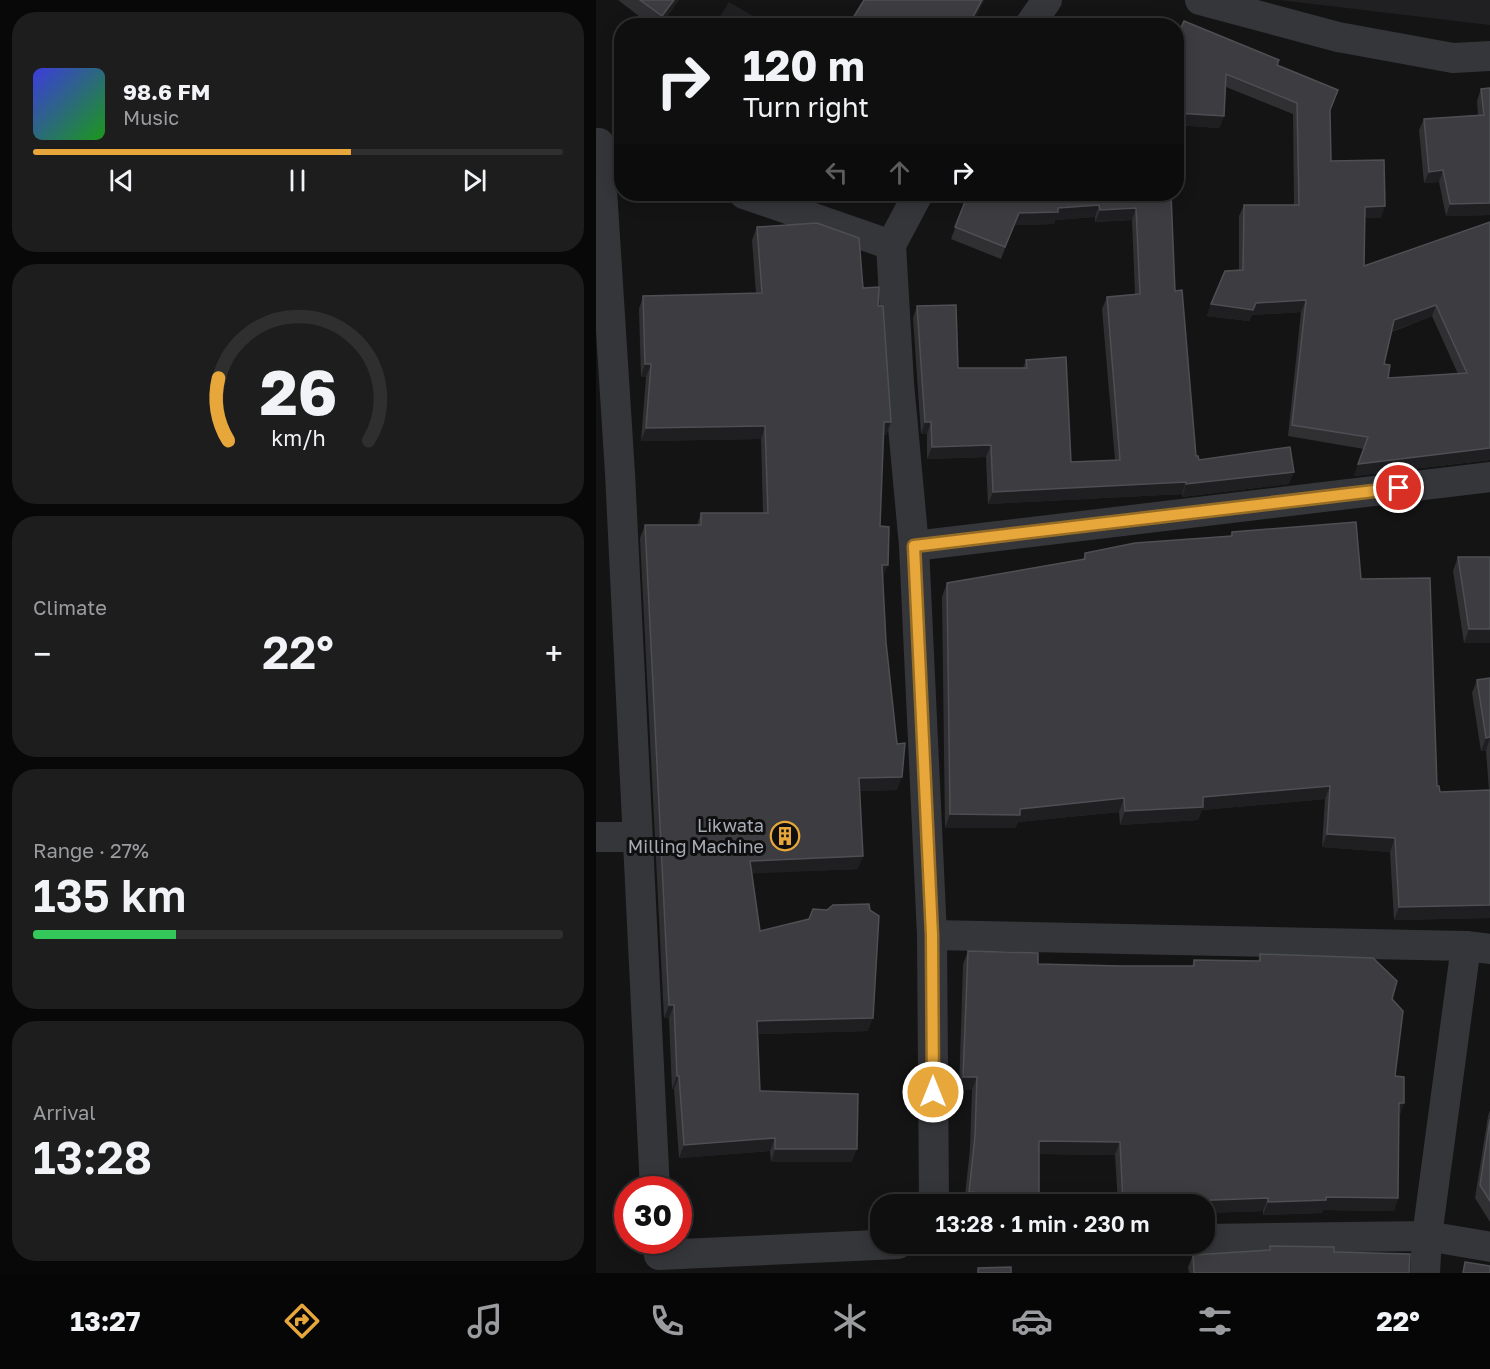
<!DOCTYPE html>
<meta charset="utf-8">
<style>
body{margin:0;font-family:"Golos Text",sans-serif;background:#1d1d1e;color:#f1f3f6;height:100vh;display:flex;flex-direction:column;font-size:22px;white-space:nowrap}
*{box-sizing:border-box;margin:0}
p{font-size:20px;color:#9b9c9f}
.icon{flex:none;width:33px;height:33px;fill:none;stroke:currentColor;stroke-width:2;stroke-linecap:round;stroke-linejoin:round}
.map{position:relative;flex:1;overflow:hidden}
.drawer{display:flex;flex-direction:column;gap:12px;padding:12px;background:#080809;width:596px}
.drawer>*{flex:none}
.hud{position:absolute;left:18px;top:18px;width:570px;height:183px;border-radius:24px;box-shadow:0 3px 15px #0003,0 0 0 2px #2f2f30;background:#0f0f10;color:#f1f3f6;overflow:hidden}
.speed{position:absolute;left:18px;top:1176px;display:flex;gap:12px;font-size:30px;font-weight:700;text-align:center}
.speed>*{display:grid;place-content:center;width:78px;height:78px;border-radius:50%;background:#0f0f10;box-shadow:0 3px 15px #0003,0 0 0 2px #2f2f30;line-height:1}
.speed .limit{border:9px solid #d22;background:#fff;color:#111}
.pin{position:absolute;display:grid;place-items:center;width:51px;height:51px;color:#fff;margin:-26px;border:3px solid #fff;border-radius:50%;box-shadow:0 2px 6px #0007}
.me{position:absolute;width:66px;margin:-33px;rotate:0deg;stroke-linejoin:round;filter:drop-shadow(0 0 4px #0008)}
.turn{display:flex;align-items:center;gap:21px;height:126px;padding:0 30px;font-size:27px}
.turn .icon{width:78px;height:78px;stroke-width:2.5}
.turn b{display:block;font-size:42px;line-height:51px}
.lanes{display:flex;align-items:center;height:57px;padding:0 30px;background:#0003;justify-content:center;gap:30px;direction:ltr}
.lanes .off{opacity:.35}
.big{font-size:45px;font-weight:600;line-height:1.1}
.drawer .widget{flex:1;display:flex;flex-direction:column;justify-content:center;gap:9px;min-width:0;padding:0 21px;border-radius:24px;background:#1d1d1e}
.drawer .dial{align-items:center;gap:0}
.dial svg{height:156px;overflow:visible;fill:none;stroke:#2f2f30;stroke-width:7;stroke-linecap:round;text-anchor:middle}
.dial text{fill:#f1f3f6;stroke:none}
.song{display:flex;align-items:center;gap:18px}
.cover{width:72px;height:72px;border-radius:9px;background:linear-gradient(135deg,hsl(240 70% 55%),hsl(120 70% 35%))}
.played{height:6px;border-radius:3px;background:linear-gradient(90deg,#e7a73a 60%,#2f2f30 60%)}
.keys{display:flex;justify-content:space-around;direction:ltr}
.heat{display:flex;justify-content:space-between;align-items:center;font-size:33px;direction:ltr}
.charge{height:9px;border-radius:4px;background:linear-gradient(90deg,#34c759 27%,#2f2f30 0)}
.trip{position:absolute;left:274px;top:1194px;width:345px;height:60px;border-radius:24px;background:#0f0f10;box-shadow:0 3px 15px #0003,0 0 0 2px #2f2f30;font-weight:600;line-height:60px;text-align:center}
.dock{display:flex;height:96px;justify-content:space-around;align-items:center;background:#060606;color:#9b9c9f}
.dock .icon{width:42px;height:42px}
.dock .active{color:#e7a73a}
.dock b{font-size:27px;color:#f1f3f6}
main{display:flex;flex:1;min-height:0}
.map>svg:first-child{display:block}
.built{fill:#202022}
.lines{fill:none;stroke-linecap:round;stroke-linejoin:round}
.minor{stroke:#35363a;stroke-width:30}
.wall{fill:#303033;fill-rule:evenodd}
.shaded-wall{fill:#1f1f21}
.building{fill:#3d3d41;stroke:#4d4f53;stroke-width:1.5;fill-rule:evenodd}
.route-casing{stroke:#966d26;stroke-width:15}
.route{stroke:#e7a73a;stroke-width:10}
.labels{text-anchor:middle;stroke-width:6;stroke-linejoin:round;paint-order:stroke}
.poi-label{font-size:18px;fill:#a6abb5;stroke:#0f0f10;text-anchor:end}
</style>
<main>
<section class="drawer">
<div class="widget">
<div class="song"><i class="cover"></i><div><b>98.6 FM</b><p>Music</p></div></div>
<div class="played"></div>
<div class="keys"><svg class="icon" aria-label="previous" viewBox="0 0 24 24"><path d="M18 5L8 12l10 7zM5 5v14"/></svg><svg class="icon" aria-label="pause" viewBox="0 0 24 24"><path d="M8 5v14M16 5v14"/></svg><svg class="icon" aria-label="next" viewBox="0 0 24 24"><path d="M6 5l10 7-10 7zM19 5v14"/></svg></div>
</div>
<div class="widget dial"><svg viewBox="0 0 100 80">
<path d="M14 69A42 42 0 1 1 86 69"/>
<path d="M14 69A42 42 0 0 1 9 37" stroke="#e7a73a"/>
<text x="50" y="56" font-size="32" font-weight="700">26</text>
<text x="50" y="72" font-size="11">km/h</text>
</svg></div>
<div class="widget"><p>Climate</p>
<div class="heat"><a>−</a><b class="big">22°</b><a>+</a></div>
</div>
<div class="widget"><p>Range · 27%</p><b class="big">135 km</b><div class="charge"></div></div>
<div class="widget"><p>Arrival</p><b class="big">13:28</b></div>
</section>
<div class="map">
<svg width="895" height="1273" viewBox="0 0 895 1273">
<rect width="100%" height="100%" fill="#141415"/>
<g class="built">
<path d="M683,0H894V25Z"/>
<path d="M133,2L173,25H119Z"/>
</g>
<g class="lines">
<g class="minor">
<path d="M604,0L742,37L857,58L895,56"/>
<path d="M433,26L451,0"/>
<path d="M3,143L24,473L59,1190"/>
<path d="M148,194L295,245"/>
<path d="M322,194L295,245L303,383L318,546L336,935L338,1204"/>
<path d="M318,546L895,477"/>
<path d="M0,837H41"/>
<path d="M336,935L870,946L895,949"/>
<path d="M609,1239L831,1236L895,1247"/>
<path d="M63,1255L302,1244"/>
<path d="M829,1273L831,1236L870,946"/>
</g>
</g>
<g class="wall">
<path d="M22,0H83L64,26H56Z"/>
<path d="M268,0H388L375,26H252Z"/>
<path d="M580,38L681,65L734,112L735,161L785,218H769L768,266L894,222V460L758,476L768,449L692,436L705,312L656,315L653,321L611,316L615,304L643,270V216L648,205H698L697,114L630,87L628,116L623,128L580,125ZM836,316L862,374L792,378L788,364L796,332Z"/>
<path d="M894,88V215L850,216L843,182L828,183L823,130L828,119L882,115L881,101L885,89Z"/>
<path d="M372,194H575L579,291L600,456L603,460L693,484L586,497V494L392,504L390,457L331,459V434H325L317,318L321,306L362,368H427L430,360L475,462L519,460L506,309L511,297L539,294L536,220L499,222V217L459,220L458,224L418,225L405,259L355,239Z"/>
<path d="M161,227L267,288L282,306L295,422L290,435H287L284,526L290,642L301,790L264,791L262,869L156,873L164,931L272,1031L162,1034L164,1091L256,1162H175L174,1151L83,1158L78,1089H76L73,1018H68L44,538L49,525H101L105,513H167L165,439L45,441L50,377H45L43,309L47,296L160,294L156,240Z"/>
<path d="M636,532L765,579L844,792L893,790L890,751H885L876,693L881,680L894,678V918L798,920L794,852L726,847L729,799L606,810L602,820L524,825L523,812L422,822L419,828H349L346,597L351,583L487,559L489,553L634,536Z"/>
<path d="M862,557L894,643H868L857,571Z"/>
<path d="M372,951L442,964L525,966H596L598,960L662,961L664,954L796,999L799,1076L803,1116L802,1198L798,1211L727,1210L726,1213L667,1215V1211L609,1213V1204H522L519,1155L443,1154V1197L440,1204H368L374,1149L376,1090H363L367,964Z"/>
<path d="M894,1110V1222L879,1198L892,1116Z"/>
<path d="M674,1246L738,1252L813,1273H593L592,1267L597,1255L672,1250Z"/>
</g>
<g class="shaded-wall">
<path d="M78,0H83L64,26H62L66,16Z"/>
<path d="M386,0H388L375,26H372Z"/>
<path d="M580,113L628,116L623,128L580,125Z"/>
<path d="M847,170L843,182L828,183L833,172Z"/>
<path d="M894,203V215L850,216L854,204Z"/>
<path d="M503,205L499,217L459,220L458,224L418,225L405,259L423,213L462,208Z"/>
<path d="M789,206L785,218H765L769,207Z"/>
<path d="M540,208L536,220L499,222L504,210Z"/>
<path d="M710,300L705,312L656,315L653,321L611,316L615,304L660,303Z"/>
<path d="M840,305L836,316L794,332L798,320Z"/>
<path d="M49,364H55L50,377H45Z"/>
<path d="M288,422H295L290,435H283Z"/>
<path d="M329,422H335L331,434H325Z"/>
<path d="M169,426L165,439L45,441L50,428Z"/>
<path d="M395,445L390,457L331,459L336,447Z"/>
<path d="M894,448V460L758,476L762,464Z"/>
<path d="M698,472L693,484L586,497L590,484Z"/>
<path d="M590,482L586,494L392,504L397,492Z"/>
<path d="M286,565H292L287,578Z"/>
<path d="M873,629H894V643H868Z"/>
<path d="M894,737L890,751H885L890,738Z"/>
<path d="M306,777L301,790L259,791L263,778Z"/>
<path d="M734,786L729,799L606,810L602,820L524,825L529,811L607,797Z"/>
<path d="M528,798L523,812L422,822L419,828H349L354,814L424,809Z"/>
<path d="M731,834L799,838L794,852L726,847Z"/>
<path d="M267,856L262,869L150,874L154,861Z"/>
<path d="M894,905V918L798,920L803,907Z"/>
<path d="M73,1005H78L73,1018H68Z"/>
<path d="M277,1018L272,1031L156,1034L161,1021Z"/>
<path d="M81,1076H83L78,1089H76Z"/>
<path d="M367,1077H381L376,1090H363Z"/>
<path d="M803,1103H808L804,1116Z"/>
<path d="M179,1138L174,1151L83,1158L88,1145Z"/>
<path d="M443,1141L524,1142L519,1155L439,1154Z"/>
<path d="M179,1149H261L256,1162H175Z"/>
<path d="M373,1192L443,1197L440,1204H368Z"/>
<path d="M730,1197L802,1198L798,1211L727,1210L726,1213L667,1215L672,1202Z"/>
<path d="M672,1198L667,1211L609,1213V1204H536L563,1202Z"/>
</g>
<g class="building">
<path d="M44,0H78L66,16Z"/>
<path d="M268,0H386L372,26H353L337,17L331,26H252Z"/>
<path d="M588,21L683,60L681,65L742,90L734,110L735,161L788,160L789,206L769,207L768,266L894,222V448L762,464L772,437L696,425L710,300L660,303L657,310L615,304L629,271L647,270L648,205H703L701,103L630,74L628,116L580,113V38ZM840,305L871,373L792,378L794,365L788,364L798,320Z"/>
<path d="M894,88V203L854,204L847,170L833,172L828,119L888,115L885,89Z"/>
<path d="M372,194H575L579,291L586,290L600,456H602L603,460L694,447L698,472L590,484V482L397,492L395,445L336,447L335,422H329L321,306L360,305L362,368H431L430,360L470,357L475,462L524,460L511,297L544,294L540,208L504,210L503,205L462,208V212L423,213L409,247L359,227Z"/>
<path d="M221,223L263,238L267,288L283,287L282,306H287L295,422H288L284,526L293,527L292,565H286L290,642L301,744L309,743L306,777L263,778L267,856L154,861L164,931L213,919L217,909L231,910L237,905L273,904L274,910L283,916L277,1018L161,1021L164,1091L262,1094L261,1149H179V1138L88,1145L83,1076H81L78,1005H73L49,525H105V513H172L169,426L50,428L55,364H49L47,296L166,293L161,227Z"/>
<path d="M760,522L765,579L834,578L841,786H843L844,792L894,790V905L803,907L799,838L731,834L734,786L607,797V807L529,811L528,798L424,809V815L354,814L351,583L489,559V553L539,543L636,536V532Z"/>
<path d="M862,557H894V629H873Z"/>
<path d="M894,678V737L890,738L881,680Z"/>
<path d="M372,951L442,953V964L525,966H598V960L664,961V954L777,958L801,981L796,999L807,1011L799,1076L808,1077V1103H803L802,1198L730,1197V1200L672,1202V1198L563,1202L527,1204L524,1142L443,1141V1197L373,1192L379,1136L381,1077H367Z"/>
<path d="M894,1119V1201L884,1185Z"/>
<path d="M674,1246L738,1247V1252L814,1254L813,1273H598L597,1255L674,1250Z"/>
<path d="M869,1262L894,1266V1273H867Z"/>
<path d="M415,1267V1273H382V1268Z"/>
</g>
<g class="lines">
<g class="route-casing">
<path id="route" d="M337,1092L336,935L318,546L803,488"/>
</g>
<use href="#route" class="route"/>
</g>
<defs>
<g id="building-ring" transform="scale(1.5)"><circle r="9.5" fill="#0f0f10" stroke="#e7a73a" stroke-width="1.5"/><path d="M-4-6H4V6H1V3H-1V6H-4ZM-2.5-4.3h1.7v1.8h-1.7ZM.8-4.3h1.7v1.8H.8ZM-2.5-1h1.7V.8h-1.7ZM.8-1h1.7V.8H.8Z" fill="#e7a73a"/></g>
</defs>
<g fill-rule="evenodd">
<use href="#building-ring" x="189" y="836"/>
</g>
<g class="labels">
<g class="poi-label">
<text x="168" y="832">Likwata<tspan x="168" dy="21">Milling Machine</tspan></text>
</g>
</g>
</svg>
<div class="speed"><div class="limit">30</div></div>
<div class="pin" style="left:803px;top:488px;background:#d93025"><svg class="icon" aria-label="arrive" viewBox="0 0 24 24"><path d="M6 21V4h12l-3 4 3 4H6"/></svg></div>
<svg class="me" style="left:337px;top:1092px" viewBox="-20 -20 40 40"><circle r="17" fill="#e7a73a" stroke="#fff" stroke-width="3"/><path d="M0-11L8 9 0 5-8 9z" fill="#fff"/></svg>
<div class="trip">13:28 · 1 min · 230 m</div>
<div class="hud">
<div class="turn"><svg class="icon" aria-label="right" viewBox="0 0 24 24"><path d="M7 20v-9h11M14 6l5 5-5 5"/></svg><div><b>120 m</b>Turn right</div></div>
<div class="lanes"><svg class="icon off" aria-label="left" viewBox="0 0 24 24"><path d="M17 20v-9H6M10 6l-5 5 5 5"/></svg><svg class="icon off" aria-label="ahead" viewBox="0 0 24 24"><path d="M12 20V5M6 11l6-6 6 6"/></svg><svg class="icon" aria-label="right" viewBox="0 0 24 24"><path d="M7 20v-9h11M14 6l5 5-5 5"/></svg></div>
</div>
</div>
</main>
<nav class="dock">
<b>13:27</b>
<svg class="icon active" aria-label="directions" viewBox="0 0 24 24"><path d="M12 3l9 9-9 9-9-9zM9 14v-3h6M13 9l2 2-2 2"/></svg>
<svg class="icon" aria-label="music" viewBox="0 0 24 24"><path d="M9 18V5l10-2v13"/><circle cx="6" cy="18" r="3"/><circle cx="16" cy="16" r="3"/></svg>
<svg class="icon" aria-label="phone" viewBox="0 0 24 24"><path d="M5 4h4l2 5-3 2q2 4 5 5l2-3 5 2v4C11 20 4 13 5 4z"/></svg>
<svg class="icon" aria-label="climate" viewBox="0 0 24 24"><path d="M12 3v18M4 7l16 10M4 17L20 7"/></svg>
<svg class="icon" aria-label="car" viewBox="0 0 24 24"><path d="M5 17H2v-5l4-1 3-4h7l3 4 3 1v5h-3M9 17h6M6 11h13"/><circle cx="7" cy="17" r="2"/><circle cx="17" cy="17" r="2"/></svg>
<svg class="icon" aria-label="filters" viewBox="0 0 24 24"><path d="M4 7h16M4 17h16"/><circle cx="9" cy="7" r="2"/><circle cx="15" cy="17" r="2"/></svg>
<b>22°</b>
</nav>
